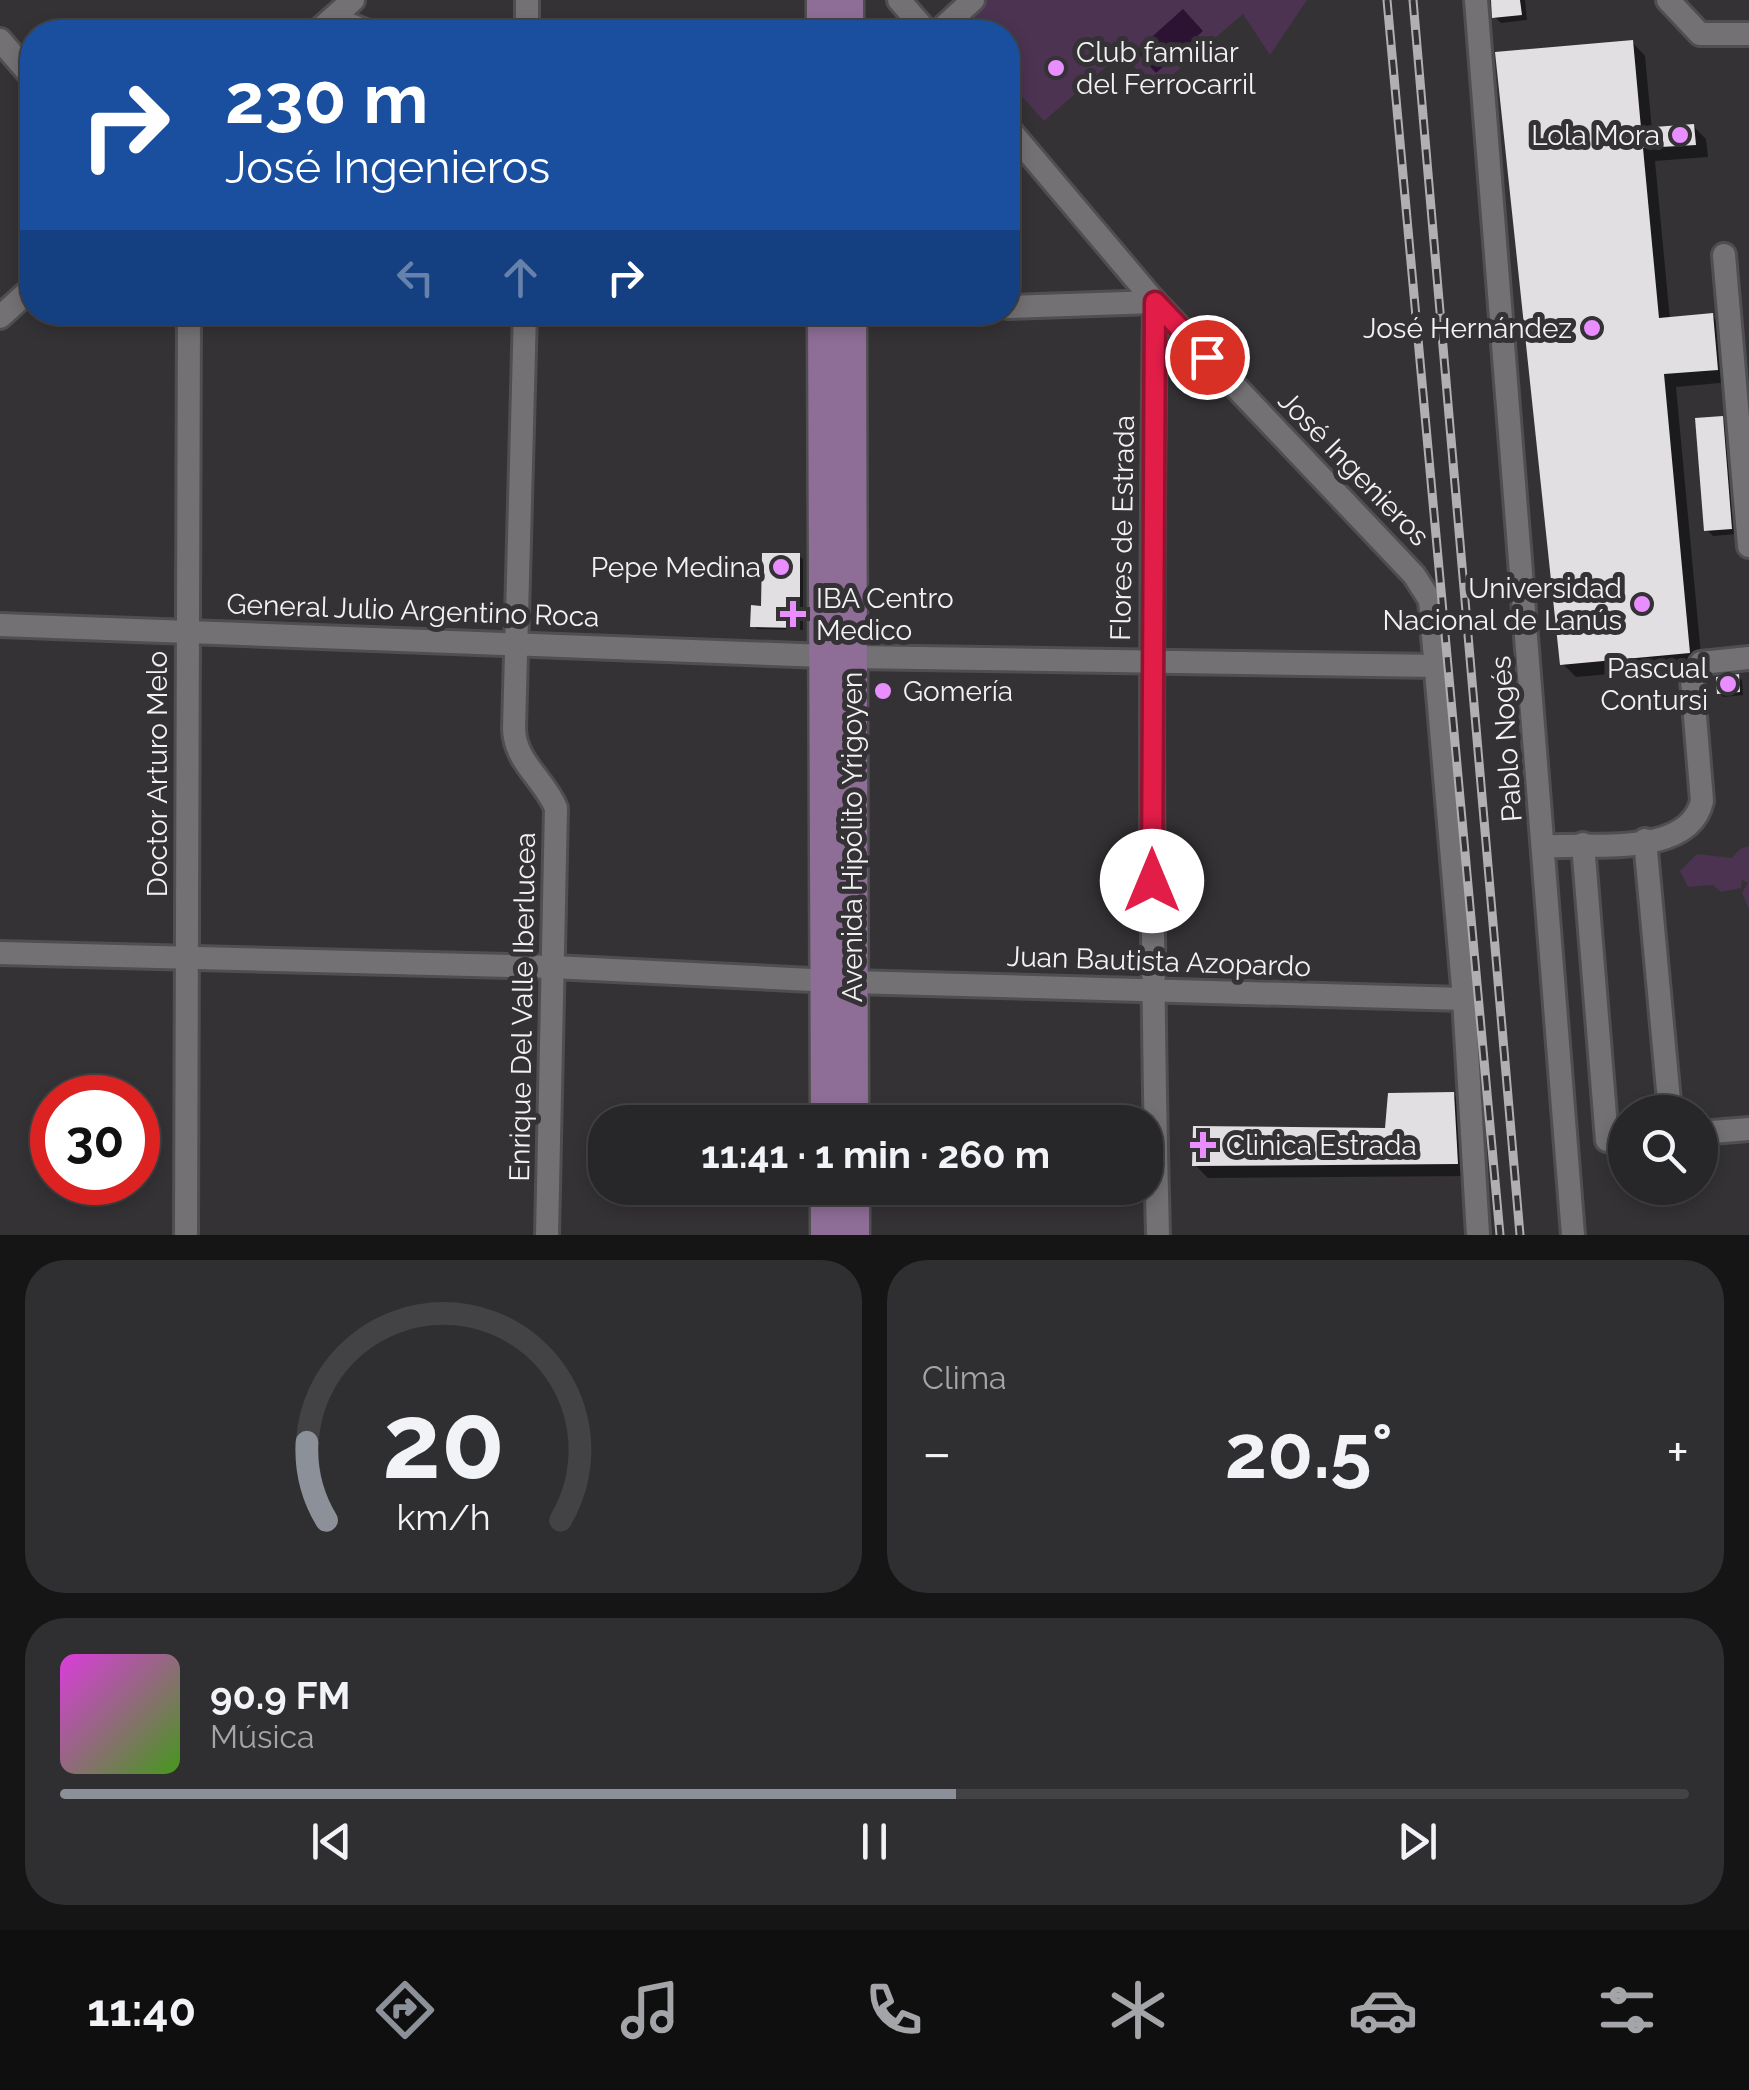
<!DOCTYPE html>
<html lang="es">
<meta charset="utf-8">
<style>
body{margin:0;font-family:Raleway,sans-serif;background:#2f2e30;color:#f1f3f6;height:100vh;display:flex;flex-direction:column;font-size:38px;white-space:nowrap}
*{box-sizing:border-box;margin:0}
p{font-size:32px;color:#a4a5a8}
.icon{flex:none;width:55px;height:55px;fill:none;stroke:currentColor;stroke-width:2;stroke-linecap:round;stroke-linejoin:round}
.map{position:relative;height:1235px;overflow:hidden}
.panel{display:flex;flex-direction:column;gap:25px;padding:25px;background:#151516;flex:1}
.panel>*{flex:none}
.hud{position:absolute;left:20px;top:20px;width:1000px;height:305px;border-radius:40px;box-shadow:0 5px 15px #0003,0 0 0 2px #434345;background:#1a4fa0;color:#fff;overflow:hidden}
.controls{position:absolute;left:1608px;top:1095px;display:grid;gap:20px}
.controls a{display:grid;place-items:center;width:110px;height:110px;border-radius:50%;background:#272628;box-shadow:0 5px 15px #0003,0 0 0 2px #434345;font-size:50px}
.speed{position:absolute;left:30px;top:1075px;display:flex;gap:20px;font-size:50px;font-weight:700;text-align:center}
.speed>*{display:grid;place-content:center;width:130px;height:130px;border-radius:50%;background:#272628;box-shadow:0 5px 15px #0003,0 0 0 2px #434345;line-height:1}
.speed .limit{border:15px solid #d22;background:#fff;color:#111}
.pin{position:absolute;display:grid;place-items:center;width:85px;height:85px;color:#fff;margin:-42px;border:5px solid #fff;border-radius:50%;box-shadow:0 2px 10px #0007}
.me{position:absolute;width:110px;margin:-55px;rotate:0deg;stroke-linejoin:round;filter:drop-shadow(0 0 8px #0008)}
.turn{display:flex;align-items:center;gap:35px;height:210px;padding:0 40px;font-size:45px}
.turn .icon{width:130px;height:130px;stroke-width:2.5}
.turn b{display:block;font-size:70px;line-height:85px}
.lanes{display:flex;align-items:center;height:95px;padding:0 40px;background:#0003;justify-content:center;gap:50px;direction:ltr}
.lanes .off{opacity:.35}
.big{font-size:75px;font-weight:700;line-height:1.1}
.panel .card{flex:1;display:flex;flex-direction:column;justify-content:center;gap:15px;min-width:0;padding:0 35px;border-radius:40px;background:#2f2e30}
.panel .dial{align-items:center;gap:0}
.dial svg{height:260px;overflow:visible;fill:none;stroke:#434345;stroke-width:7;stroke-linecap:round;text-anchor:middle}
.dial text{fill:#f1f3f6;stroke:none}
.song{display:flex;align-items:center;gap:30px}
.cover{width:120px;height:120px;border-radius:15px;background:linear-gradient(135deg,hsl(300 70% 55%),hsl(100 70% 35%))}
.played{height:10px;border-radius:5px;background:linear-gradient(90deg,#8c9099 55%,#434345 55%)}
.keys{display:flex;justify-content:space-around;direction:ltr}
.heat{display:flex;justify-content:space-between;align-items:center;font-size:55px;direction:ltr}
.panel .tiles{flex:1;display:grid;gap:25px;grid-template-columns:1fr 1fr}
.card:last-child{grid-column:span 2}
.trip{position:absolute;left:588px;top:1105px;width:575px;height:100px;border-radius:40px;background:#272628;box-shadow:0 5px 15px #0003,0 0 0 2px #434345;font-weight:700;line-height:100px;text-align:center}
.dock{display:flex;height:160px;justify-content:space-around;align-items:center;background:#100f10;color:#a4a5a8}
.dock .icon{width:70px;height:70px}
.dock .active{color:#8c9099}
.dock b{font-size:45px;color:#f1f3f6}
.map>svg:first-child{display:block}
.green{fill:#4b3351}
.water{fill:#2d1333}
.shadow{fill:#0007}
.building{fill:#e2dfe3}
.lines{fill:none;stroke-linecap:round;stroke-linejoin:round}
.minor-casing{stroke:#4f4e50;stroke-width:28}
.major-casing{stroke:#4f4e50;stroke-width:35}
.minor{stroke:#747174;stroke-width:22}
.major{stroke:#8e6d97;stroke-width:30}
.rail-casing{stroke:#b1afb2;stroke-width:9}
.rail{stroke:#343235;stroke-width:5;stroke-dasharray:15;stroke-linecap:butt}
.route-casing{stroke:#92132f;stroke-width:25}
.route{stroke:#e11d48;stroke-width:18}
.poi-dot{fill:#e88eff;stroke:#343235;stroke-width:4}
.labels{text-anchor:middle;stroke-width:10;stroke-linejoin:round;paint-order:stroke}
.poi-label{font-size:28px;fill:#f2f1f3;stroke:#343235;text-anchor:end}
.street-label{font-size:28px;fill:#f2f1f3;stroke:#343235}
</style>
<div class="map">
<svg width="1749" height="1235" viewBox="0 0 1749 1235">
<rect width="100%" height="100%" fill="#343235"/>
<g class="green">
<path d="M963,0H1307L1270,55L1243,14L1155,90L1122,53L1044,121L1008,81V32H964L948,14Z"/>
<path d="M1749,846V909L1742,893L1748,883L1742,880L1741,888L1721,892L1713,885L1688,887L1680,871L1697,854L1732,858L1740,849Z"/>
</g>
<path class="water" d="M1183,9L1203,31L1156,73L1136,51Z"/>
<g class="shadow">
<path d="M1493,0H1525L1527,20L1501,23L1495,17Z"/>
<path d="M1632,42L1645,56L1652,130L1693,126L1706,139L1708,157L1655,161L1670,320L1712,316L1725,329L1730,382L1676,387L1702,666L1576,677L1563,664Z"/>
<path d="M1722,419L1728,425L1737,534L1713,536L1707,530Z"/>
<path d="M799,556L803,559V630L757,629L753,626Z"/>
<path d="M1738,677L1742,680L1743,695L1723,697L1720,693Z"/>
<path d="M1453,1094L1466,1107L1470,1176L1208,1178L1195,1165L1387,1130Z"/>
</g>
<g class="building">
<path d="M1491,0H1520L1522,15L1492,18Z"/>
<path d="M1633,40L1641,128L1694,124L1696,145L1643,148L1659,318L1713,313L1718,370L1664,374L1690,653L1560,665L1495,52Z"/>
<path d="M1723,416L1732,529L1704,531L1695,418Z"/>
<path d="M762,553H800V628L750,627L751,605L761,606Z"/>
<path d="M1739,674L1740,692L1717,694L1716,677Z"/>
<path d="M1454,1092L1458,1164L1192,1166L1193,1126L1385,1128L1388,1093Z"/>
</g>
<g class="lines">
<g class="minor-casing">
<g id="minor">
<path d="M899,0L927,32"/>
<path d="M1476,0L1573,1235"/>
<path d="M1668,0L1700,34H1749"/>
<path d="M333,18L368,32H399"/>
<path d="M317,32L353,0"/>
<path d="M527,32V0"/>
<path d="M938,32L973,0"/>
<path d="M0,40L32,77"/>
<path d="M1008,128L1155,302L1414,575L1430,600L1464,999L1478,1235"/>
<path d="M1724,255L1749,546"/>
<path d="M1155,302C1151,614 1150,924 1158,1235"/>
<path d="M1008,307L1155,302"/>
<path d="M525,312L514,729C515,762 544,779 556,808L547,1235"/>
<path d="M0,317L32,288"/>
<path d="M0,625L852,657L1437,666"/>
<path d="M1645,840L1670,1112"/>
<path d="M1583,844L1607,1140L1625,1138"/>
<path d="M1543,847C1588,842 1689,859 1702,801L1692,680L1701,663L1749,658"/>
<path d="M0,953L553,967L852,982L1464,999"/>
<path d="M1700,1133L1749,1129"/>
<path d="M186,1235L189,312"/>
</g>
</g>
<g class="major-casing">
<g id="major">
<path d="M822,0V32"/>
<path d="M848,0V32"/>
<path d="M823,312L826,1122"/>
<path d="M851,312L853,1122"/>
<path d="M826,1188V1235"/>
<path d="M854,1188V1235"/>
</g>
</g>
<use href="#minor" class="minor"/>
<use href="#major" class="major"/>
<g class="rail-casing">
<g id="rail">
<path d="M1387,0L1500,1235"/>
<path d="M1413,0L1520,1235"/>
</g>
</g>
<use href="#rail" class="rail"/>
</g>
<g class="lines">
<g class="route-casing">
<path id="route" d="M1152,881L1155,302L1207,357"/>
</g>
<use href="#route" class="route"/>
</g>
<g class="poi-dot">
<circle cx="1056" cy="68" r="10"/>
<circle cx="1680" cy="135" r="10"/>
<circle cx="1592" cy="328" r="10"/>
<circle cx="781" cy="567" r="10"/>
<circle cx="1642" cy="604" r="10"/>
<path d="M788 599h10v10h10v10h-10v10h-10v-10h-10v-10h10z"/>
<circle cx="1728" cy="684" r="10"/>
<circle cx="883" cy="691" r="10"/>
<path d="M1198 1130h10v10h10v10h-10v10h-10v-10h-10v-10h10z"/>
</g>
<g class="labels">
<g class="poi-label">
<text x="1076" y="62" text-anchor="start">Club familiar<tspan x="1076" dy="32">del Ferrocarril</tspan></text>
<text x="1660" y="145">Lola Mora</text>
<text x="1572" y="338">José Hernández</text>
<text x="761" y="577">Pepe Medina</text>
<text x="1622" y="598">Universidad<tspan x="1622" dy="32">Nacional de Lanús</tspan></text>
<text x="816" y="608" text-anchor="start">IBA Centro<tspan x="816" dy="32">Medico</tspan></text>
<text x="1708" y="678">Pascual<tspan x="1708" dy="32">Contursi</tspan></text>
<text x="903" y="701" text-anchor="start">Gomería</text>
<text x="1226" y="1155" text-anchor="start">Clinica Estrada</text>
</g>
<g class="street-label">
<text transform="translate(1354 468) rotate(46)" y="10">José Ingenieros</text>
<text transform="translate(1122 528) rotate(-89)" y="10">Flores de Estrada</text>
<text transform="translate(413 610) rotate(2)" y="10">General Julio Argentino Roca</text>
<text transform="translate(1506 739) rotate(-94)" y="10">Pablo Nogés</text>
<text transform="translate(157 774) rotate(-90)" y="10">Doctor Arturo Melo</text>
<text transform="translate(852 837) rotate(-90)" y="10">Avenida Hipólito Yrigoyen</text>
<text transform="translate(1159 961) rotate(2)" y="10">Juan Bautista Azopardo</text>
<text transform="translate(522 1007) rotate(-89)" y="10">Enrique Del Valle Iberlucea</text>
</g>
</g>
</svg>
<div class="controls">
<a><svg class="icon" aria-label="search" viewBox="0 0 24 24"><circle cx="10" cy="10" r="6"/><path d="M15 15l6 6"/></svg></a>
</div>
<div class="speed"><div class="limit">30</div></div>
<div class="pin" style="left:1207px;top:357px;background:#d93025"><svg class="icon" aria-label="arrive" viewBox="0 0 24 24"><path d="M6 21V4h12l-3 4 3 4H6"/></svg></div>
<svg class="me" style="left:1152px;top:881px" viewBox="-20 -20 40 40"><circle r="19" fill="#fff"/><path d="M0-13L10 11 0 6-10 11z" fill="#e11d48"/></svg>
<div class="trip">11:41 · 1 min · 260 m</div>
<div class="hud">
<div class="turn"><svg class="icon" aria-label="right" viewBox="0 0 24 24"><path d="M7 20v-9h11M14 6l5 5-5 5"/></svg><div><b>230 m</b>José Ingenieros</div></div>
<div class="lanes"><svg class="icon off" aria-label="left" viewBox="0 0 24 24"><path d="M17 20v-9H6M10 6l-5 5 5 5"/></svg><svg class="icon off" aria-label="ahead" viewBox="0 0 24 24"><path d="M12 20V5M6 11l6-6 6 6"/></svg><svg class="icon" aria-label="right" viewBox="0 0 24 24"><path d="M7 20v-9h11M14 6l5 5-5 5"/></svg></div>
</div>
</div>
<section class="panel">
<div class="tiles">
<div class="card dial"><svg viewBox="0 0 100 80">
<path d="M14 69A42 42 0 1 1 86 69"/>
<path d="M14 69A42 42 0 0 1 8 45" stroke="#8c9099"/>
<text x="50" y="56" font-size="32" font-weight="700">20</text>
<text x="50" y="72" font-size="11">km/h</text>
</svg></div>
<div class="card"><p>Clima</p>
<div class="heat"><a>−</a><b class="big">20.5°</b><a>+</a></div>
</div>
<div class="card">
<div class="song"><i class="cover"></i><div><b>90.9 FM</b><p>Música</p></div></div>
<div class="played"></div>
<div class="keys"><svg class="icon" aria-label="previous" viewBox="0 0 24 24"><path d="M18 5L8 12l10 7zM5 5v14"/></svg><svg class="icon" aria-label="pause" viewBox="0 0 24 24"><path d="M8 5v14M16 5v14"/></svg><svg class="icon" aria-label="next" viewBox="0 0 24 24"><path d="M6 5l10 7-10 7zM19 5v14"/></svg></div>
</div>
</div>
</section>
<nav class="dock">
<b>11:40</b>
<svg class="icon active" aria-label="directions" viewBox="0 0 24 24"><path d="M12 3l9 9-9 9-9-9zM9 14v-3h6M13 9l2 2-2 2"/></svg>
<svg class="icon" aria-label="music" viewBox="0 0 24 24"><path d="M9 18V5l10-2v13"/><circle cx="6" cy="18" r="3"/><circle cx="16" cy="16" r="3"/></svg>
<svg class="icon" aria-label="phone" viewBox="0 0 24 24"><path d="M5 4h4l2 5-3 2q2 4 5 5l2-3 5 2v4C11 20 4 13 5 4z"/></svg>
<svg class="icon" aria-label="climate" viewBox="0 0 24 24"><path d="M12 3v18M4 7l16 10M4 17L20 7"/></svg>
<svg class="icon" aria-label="car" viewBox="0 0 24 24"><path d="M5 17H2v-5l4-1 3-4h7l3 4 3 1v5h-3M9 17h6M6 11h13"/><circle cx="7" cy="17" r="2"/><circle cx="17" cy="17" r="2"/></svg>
<svg class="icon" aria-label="filters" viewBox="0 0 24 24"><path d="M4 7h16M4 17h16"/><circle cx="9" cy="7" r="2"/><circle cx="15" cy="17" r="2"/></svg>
</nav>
